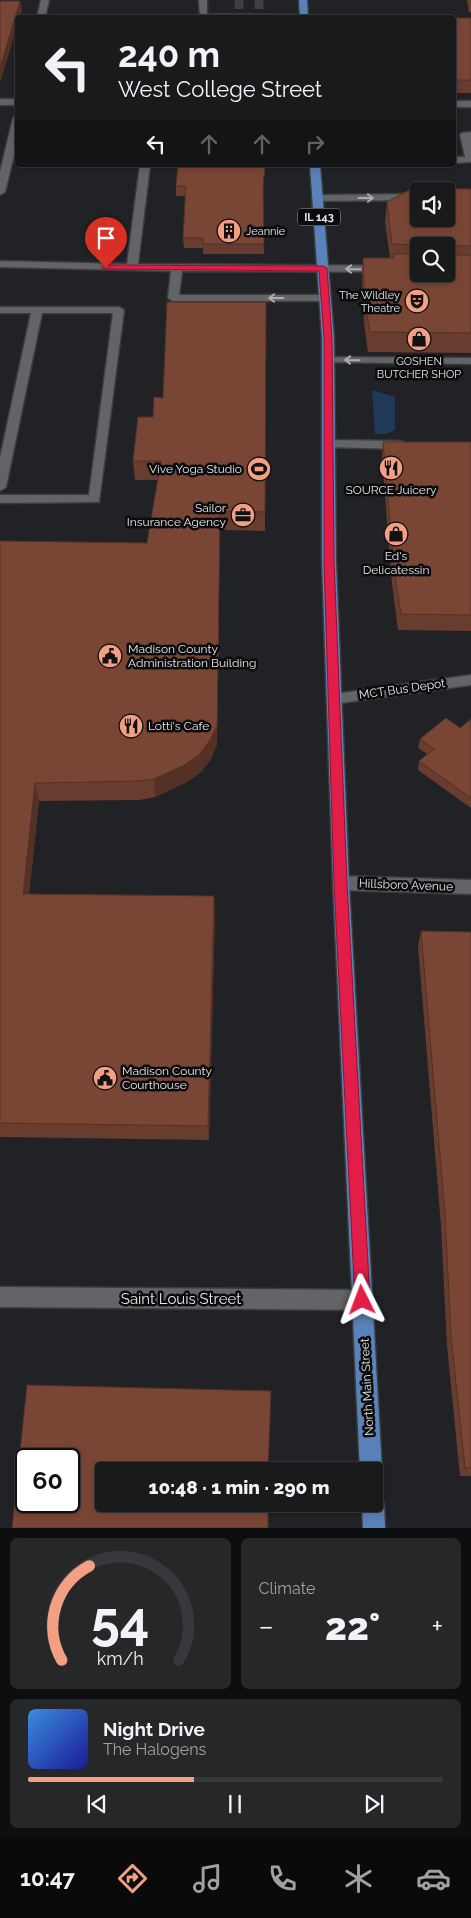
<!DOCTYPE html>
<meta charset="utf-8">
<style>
body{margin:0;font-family:Raleway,sans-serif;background:#252729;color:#f1f3f6;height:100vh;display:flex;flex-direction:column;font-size:19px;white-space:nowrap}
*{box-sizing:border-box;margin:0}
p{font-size:16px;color:#9fa1a3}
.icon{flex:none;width:28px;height:28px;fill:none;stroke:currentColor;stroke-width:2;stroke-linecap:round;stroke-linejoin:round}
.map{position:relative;height:1528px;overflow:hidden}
.details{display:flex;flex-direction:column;gap:10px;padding:10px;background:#0d0e0f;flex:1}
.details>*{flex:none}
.guide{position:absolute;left:15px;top:15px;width:441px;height:152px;border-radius:5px;box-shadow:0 2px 8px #0003,0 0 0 1px #36383b;background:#181a1c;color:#f1f3f6;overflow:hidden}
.buttons{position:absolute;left:410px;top:182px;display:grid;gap:10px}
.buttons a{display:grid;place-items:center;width:45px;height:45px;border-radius:5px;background:#181a1c;box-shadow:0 2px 8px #0003,0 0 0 1px #36383b;font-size:25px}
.speed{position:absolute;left:15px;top:1448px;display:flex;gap:10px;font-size:25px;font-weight:700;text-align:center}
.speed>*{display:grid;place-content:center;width:65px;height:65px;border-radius:50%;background:#181a1c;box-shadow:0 2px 8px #0003,0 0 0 1px #36383b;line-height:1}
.speed .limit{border:2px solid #111;border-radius:8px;background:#fff;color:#111}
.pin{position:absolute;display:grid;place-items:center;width:42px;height:42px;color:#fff;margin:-51px -21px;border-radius:50% 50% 50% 0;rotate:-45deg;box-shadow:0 0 5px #0007}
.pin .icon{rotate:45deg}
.me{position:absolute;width:55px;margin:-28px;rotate:357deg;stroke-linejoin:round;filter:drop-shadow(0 0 4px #0008)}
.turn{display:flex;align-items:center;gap:18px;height:105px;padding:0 20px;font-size:22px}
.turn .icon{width:65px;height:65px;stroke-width:2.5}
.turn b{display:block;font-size:35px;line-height:42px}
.lanes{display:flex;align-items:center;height:48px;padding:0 20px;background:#0003;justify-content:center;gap:25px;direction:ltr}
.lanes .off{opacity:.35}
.big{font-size:38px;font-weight:800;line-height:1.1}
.details .card{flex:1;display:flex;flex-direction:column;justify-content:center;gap:8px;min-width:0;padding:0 18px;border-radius:8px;background:#252729}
.details .dial{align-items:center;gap:0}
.dial svg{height:130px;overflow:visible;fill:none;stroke:#36383b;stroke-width:7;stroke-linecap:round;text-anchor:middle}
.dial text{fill:#f1f3f6;stroke:none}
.song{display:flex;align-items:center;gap:15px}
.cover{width:60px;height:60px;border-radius:8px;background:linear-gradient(135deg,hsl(210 70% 55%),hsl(240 70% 35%))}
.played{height:5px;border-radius:2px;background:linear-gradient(90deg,#f39f84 40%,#36383b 40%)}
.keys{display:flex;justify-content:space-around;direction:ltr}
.heat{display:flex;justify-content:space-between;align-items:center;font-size:28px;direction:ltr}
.details .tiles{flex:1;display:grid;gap:10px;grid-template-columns:1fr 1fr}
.card:last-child{grid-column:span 2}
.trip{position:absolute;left:95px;top:1462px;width:288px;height:50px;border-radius:5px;background:#181a1c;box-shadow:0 2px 8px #0003,0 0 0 1px #36383b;font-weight:800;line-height:50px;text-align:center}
.dock{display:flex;height:80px;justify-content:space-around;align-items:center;background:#0a0a0b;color:#9fa1a3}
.dock .icon{width:35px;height:35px}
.dock .active{color:#f39f84}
.dock b{font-size:22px;color:#f1f3f6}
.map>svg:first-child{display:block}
.green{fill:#203859}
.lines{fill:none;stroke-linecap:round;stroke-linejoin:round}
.minor-tunnel{stroke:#3e3f42;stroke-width:9;stroke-dasharray:9 4.5;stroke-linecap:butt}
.minor-casing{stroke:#3a3c3e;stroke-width:3}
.major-casing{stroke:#3a3c3e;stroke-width:3}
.minor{fill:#626468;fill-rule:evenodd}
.major{fill:#5982ba;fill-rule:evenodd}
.wall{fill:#683c2e;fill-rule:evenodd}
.shaded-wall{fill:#553125}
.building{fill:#794635;stroke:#553125;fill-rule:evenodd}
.oneway{stroke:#aaacae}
.route{fill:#e11d48;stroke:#92132f}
.labels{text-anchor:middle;stroke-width:5;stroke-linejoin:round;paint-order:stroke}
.shield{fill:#0b0b0d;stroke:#a4a4a6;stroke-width:1}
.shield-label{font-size:11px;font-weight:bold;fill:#e5e6e8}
.far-poi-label{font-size:11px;fill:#e5e6e8;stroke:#0b0b0d;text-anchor:start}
.poi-label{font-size:12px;fill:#e5e6e8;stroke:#0b0b0d;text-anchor:start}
.street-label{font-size:12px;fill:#e5e6e8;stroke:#0b0b0d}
.near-street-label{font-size:15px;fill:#e5e6e8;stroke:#0b0b0d}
</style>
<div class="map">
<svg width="471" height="1528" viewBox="0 0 471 1528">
<rect width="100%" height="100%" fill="#202225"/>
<path class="green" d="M372,390L395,397V430L386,434H375Z"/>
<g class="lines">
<g class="minor-tunnel">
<path d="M239,0V10"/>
<path d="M259,0V10"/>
</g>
<g class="minor-casing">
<g id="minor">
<path d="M41,0H49L45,18H37Z"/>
<path d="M199,0H207V14L304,15L308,17L200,18Z"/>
<rect x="0" y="99" width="18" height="6"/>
<rect x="454" y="101" width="17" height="6"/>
<path d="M18,115V139L5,192L0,195V172L13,118Z"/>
<path d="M471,132V162L454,163V157H465L460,135L462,133Z"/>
<path d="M140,165H150L138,264L419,266V272L182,271L179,295H325L330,298L325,301H173L168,298L171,271L0,267V261L127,264Z"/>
<path d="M419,194V200L318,201L313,198L318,195Z"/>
<path d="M0,307H119L124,310L99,502L0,503V495H89L113,313H42L6,487L0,491V458L31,313H0Z"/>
<path d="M328,357L471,358V364L324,362L322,360Z"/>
<path d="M329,440L402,441L408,445L402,449L325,447L323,444L325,441Z"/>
<path d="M471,675V685L334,704L329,703L327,699L329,695L334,694Z"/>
<path d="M341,876L471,880V894L341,890L335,888L333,883L335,878Z"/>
<path d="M0,1287L362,1290L369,1293L372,1300L369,1307L362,1310L0,1307Z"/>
</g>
</g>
<g class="major-casing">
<g id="major">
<path d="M299,0H307L308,18H300Z"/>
<path d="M310,165H320L334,338L336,561L349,883L382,1471L379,1479L374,1481V1471H360L333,883L322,561V338Z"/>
<path d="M374,1493L381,1496L384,1504L385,1528H363L362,1504H374Z"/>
</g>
</g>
<use href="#minor" class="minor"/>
<use href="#major" class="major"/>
</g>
<g class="wall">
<path d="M467,0H471V12H469Z"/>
<path d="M454,18L471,20V93H454Z"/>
<path d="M168,165H265L263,193L264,254H203V248H184L183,238L185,196H176V186L178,166H168Z"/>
<path d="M471,189V353L368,352L364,323L362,278L363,258H390L385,222L387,202ZM419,246H446L419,274Z"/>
<path d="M138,417L265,512V531L220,530L217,744L211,759L200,773L185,783L155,797L140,800L39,801L29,894L215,913L209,1140L0,1137V541L147,543L158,480H135L133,461Z"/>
<path d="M383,442H471V631L398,630L392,584L382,458Z"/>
<path d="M471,719V808L418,770L419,761L427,754L418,748L420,739L460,728Z"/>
<path d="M421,931L471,932V1476H460L447,1346L441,1226L418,946Z"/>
</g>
<g class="shaded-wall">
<path d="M20,1L22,10L19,18H18V24L0,83V68Z"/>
<path d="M220,511L217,744L211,759L200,773L185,783L155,797L154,779Z"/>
<path d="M35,783L39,801L27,911L23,894Z"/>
<path d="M214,896L215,913L209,1140L208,1126Z"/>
</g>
<g class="building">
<path d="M0,1H20L0,68Z"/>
<rect x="454" y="18" width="17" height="62"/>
<path d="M178,165H265L263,187L264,244H203V238H183L186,186H176Z"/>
<path d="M413,188L471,189V246H447V253L449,255H471V333L370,332L365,303L363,258H394L393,254H419V274H446V246H423L421,245L392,244L387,202ZM419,191H446V219H419Z"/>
<path d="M167,302H266L265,512L220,511L217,726L210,740L199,755L184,765L154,779L138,781L35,783L23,894L214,896L208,1126L0,1123V541L147,543L161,461H133L138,417H153L154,397L163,398Z"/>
<path d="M383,442H471V615L401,614L394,568Z"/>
<path d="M446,718L460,728L471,719V798L419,761L434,749L420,739Z"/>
<path d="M421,931L471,932V1468H465L451,1336L445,1214Z"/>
<path d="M27,1385L271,1391L268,1471H104V1504H268V1528H12ZM26,1459H69V1501H26Z"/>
</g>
<defs><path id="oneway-shaft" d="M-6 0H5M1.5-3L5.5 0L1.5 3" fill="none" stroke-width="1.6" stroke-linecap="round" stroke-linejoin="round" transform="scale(1.25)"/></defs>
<g class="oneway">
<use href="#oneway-shaft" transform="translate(366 198)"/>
<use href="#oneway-shaft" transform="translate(353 269) rotate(-179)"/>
<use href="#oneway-shaft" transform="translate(276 298) rotate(180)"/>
<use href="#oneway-shaft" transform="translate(352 360) rotate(-179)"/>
</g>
<path class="route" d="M106,265L323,266L327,268L332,338L334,561L347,883L370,1300L368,1305L362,1307L357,1305L355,1300L334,883L324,561V338L319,271L103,269L102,268Z"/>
<defs>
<g id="building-disc" transform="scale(1.25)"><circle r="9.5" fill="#f39f84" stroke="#0b0b0d"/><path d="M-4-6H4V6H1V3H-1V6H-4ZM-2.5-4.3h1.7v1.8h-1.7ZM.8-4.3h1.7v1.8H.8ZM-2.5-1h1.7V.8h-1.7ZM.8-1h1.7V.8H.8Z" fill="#111"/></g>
<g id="theatre-disc" transform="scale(1.25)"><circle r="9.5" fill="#f39f84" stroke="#0b0b0d"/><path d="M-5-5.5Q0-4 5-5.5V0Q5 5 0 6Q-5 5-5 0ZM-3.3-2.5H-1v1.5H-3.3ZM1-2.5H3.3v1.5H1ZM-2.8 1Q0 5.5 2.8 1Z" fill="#111"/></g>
<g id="shop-disc" transform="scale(1.25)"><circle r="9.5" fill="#f39f84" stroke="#0b0b0d"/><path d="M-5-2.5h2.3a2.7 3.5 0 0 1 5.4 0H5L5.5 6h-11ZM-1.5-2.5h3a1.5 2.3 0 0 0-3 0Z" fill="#111"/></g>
<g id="restaurant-disc" transform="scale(1.25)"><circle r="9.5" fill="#f39f84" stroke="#0b0b0d"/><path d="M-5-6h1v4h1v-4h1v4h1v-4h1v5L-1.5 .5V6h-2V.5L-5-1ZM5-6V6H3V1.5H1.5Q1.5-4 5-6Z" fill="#111"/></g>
<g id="stadium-disc" transform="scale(1.25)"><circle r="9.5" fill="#f39f84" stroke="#0b0b0d"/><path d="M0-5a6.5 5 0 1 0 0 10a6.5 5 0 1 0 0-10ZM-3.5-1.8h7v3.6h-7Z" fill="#111"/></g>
<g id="office-disc" transform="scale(1.25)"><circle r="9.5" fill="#f39f84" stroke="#0b0b0d"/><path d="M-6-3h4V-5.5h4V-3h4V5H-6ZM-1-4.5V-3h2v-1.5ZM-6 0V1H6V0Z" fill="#111"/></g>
<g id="civic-disc" transform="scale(1.25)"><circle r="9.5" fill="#f39f84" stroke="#0b0b0d"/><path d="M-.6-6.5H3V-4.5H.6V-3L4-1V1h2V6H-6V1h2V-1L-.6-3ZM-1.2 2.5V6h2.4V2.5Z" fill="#111"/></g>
</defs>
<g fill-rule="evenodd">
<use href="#building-disc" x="229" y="231"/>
<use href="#theatre-disc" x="417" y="301"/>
<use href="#shop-disc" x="419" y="339"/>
<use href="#restaurant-disc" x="391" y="468"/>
<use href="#stadium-disc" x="259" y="469"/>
<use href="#office-disc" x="243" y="515"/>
<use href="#shop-disc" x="396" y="534"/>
<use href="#civic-disc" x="110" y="656"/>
<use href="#restaurant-disc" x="131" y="726"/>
<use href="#civic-disc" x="105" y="1078"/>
</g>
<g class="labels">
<rect class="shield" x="298" y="208.5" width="42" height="17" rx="4"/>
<g class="shield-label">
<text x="319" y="221">IL 143</text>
</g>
<g class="far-poi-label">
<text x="246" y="235">Jeannie</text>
<text x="400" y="299" text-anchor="end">The Wildley<tspan x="400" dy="13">Theatre</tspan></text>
<text x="419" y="365" text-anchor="middle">GOSHEN<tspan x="419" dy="13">BUTCHER SHOP</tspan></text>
</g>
<g class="poi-label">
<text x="242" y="473" text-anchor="end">Vive Yoga Studio</text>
<text x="391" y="494" text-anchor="middle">SOURCE Juicery</text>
<text x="226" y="512" text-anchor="end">Sailor<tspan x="226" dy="14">Insurance Agency</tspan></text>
<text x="396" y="560" text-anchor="middle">Ed's<tspan x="396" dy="14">Delicatessin</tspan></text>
<text x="128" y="653">Madison County<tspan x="128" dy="14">Administration Building</tspan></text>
<text x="148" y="730">Lotti's Cafe</text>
<text x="122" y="1075">Madison County<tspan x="122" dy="14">Courthouse</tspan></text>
</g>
<g class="street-label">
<text transform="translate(402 689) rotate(-8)" y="4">MCT Bus Depot</text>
<text transform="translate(406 885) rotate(2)" y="4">Hillsboro Avenue</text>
<text transform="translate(367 1387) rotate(-93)" y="4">North Main Street</text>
</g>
<g class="near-street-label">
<text x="181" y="1304">Saint Louis Street</text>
</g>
</g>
</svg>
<div class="buttons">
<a><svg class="icon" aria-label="sound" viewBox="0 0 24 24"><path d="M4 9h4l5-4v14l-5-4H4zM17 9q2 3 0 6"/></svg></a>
<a><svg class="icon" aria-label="search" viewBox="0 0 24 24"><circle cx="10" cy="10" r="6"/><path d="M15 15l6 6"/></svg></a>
</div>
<div class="speed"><div class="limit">60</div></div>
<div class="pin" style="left:106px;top:268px;background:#d93025"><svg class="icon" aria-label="arrive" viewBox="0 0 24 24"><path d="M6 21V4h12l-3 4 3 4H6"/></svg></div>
<svg class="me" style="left:362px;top:1300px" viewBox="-20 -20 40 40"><path d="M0-17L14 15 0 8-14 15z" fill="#e11d48" stroke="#fff" stroke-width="4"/></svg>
<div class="trip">10:48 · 1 min · 290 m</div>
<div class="guide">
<div class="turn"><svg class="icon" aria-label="left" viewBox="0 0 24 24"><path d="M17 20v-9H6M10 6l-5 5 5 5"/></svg><div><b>240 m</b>West College Street</div></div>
<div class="lanes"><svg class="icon" aria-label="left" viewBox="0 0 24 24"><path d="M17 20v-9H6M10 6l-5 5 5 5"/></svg><svg class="icon off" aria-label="ahead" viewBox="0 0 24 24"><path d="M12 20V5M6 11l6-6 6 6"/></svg><svg class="icon off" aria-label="ahead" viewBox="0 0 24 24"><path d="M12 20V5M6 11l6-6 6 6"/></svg><svg class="icon off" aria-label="right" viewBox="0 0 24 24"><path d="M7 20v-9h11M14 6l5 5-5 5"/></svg></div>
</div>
</div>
<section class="details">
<div class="tiles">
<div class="card dial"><svg viewBox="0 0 100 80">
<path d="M14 69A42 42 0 1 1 86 69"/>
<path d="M14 69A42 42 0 0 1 31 11" stroke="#f39f84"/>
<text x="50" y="56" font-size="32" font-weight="700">54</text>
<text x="50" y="72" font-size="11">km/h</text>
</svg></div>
<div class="card"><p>Climate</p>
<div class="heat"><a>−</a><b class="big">22°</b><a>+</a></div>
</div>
<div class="card">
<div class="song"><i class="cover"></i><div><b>Night Drive</b><p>The Halogens</p></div></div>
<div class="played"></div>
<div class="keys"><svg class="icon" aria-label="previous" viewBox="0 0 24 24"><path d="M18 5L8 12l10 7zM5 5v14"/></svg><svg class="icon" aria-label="pause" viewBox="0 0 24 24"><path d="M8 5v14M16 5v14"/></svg><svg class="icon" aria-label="next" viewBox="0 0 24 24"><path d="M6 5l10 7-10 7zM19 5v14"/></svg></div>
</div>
</div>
</section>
<nav class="dock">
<b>10:47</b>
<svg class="icon active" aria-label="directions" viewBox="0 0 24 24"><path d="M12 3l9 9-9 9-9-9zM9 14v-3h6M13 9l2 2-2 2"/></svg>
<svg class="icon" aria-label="music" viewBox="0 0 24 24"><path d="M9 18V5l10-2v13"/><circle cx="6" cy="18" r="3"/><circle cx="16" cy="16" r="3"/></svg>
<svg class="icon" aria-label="phone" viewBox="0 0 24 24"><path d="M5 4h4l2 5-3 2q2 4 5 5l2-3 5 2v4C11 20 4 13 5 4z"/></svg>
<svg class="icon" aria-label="climate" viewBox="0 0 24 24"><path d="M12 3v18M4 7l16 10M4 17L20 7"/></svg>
<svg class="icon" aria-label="car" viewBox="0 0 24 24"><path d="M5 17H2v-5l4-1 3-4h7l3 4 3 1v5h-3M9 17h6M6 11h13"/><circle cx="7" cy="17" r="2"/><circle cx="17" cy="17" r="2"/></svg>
</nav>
